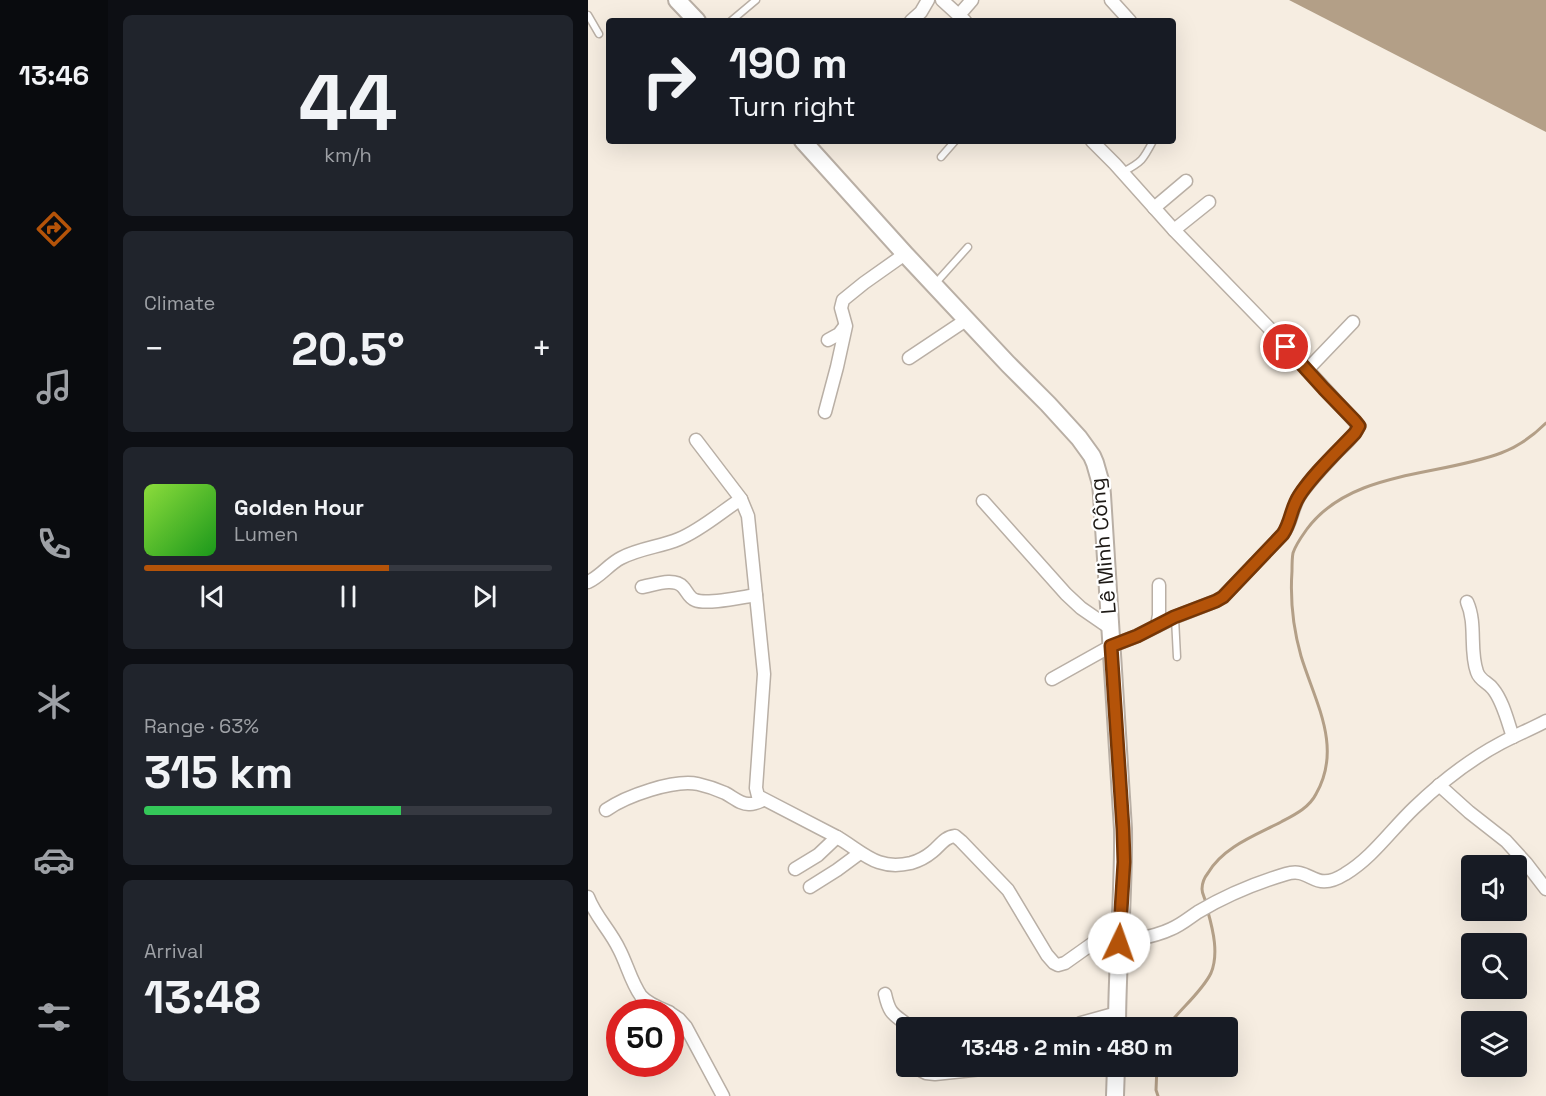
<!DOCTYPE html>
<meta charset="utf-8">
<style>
body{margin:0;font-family:"Space Grotesk",sans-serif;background:#20242c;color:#f1f3f6;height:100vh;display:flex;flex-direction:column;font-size:22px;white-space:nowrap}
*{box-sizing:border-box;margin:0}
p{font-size:20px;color:#9ea1a6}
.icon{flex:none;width:33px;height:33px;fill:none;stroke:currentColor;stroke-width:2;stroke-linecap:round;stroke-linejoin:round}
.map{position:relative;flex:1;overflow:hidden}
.drawer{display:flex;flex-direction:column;gap:15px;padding:15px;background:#0d0f14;width:480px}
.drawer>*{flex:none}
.banner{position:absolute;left:18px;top:18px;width:570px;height:126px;border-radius:6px;box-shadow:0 6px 24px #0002;background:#171b24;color:#f1f3f6;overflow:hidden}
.fabs{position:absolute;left:873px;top:855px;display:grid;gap:12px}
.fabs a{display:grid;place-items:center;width:66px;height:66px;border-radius:6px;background:#171b24;box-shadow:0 6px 24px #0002;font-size:30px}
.speed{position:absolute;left:18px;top:999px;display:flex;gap:12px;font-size:30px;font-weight:700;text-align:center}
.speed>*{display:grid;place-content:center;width:78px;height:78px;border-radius:50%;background:#171b24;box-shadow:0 6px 24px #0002;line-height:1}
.speed .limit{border:9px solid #d22;background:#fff;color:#111}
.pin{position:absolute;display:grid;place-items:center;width:51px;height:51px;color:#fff;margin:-26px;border:3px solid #fff;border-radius:50%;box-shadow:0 2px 6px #0007}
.me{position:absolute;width:66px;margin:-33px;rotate:3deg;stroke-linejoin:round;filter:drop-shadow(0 0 4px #0008)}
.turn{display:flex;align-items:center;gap:21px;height:126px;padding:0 24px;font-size:27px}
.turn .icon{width:78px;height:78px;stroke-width:2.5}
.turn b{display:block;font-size:42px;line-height:51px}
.big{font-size:45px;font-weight:600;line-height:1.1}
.drawer .widget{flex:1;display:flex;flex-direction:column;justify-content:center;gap:9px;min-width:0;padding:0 21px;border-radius:9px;background:#20242c}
.drawer .dial{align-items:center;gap:0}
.dial b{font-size:78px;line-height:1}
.song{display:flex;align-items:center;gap:18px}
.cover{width:72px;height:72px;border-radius:9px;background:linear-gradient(135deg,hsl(90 70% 55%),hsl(120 70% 35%))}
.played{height:6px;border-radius:3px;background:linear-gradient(90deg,#b45309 60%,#363941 60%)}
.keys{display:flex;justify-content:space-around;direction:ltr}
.heat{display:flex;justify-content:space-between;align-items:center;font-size:33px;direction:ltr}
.charge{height:9px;border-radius:4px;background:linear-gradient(90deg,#34c759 63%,#363941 0)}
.trip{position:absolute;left:308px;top:1017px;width:342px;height:60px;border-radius:6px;background:#171b24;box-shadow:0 6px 24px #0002;font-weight:600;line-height:60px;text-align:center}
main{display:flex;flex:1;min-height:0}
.dock{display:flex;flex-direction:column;width:108px;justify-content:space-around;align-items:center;background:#090b0e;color:#9ea1a6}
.dock .icon{width:42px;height:42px}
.dock .selected{color:#b45309}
.dock b{font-size:27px;color:#f1f3f6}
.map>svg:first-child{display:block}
.water{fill:#b39f87}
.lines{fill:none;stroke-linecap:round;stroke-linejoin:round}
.stream{stroke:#b39f87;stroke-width:3}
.service-casing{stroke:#b9afa5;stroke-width:9}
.minor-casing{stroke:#b9afa5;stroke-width:15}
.secondary-casing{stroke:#b9afa5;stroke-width:20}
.service{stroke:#fff;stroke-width:6}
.minor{stroke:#fff;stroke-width:12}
.secondary{stroke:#fff;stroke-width:16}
.route-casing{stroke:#753606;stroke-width:15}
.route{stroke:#b45309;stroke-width:10}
.labels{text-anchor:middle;stroke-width:4.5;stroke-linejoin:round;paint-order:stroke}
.street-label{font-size:21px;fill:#1d1915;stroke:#fff}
</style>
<main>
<nav class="dock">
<b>13:46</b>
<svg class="icon selected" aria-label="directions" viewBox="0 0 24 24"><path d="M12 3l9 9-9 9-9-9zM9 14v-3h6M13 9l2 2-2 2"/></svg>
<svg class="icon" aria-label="music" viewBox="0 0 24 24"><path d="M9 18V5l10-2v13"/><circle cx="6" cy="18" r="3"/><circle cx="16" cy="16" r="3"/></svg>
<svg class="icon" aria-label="phone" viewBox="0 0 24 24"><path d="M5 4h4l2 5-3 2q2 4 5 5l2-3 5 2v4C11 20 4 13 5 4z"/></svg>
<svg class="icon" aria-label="climate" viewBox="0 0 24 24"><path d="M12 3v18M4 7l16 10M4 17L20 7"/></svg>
<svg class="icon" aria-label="car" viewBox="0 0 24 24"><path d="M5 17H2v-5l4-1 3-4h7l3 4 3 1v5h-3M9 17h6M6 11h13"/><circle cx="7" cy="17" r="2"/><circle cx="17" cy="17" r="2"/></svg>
<svg class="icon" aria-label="filters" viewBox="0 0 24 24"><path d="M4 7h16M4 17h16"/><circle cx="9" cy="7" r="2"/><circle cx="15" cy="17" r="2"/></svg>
</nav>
<section class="drawer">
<div class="widget dial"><b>44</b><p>km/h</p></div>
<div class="widget"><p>Climate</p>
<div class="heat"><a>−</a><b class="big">20.5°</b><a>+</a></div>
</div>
<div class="widget">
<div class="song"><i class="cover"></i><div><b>Golden Hour</b><p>Lumen</p></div></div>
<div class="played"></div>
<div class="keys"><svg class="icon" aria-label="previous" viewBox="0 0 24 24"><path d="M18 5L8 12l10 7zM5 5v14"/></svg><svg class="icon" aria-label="pause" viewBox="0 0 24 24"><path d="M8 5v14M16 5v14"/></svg><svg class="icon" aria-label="next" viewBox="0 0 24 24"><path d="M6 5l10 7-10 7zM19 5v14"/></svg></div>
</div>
<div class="widget"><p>Range · 63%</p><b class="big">315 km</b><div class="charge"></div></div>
<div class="widget"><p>Arrival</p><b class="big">13:48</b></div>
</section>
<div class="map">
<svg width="958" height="1096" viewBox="0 0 958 1096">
<rect width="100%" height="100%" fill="#f6ede1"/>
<path class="water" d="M701,0H958V132Z"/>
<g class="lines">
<g class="stream">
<path d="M618,903C617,898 614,894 614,889C614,883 616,878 620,873C635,847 668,835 693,822C706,815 721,808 728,794C755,747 727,702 713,656C705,628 702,600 704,571C704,565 704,558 705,553C708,544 714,536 719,529C763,470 849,477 913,453C929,447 946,435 958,423"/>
<path d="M578,1028C591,1010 614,992 623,973C631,954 625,930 620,912"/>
<path d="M569,1066L568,1090L570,1096"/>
</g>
<g class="service-casing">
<g id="service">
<path d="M0,15L11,34"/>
<path d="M143,21L168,0"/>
<path d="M353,157L367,141"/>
<path d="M535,172C554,162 555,160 565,141"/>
<path d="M346,285L380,247"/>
<path d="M587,618L589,657"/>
</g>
</g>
<g class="minor-casing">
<g id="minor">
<path d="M354,0L377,21"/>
<path d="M523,0L542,21"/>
<path d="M371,15L384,0"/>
<path d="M323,21L333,12L340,0"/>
<path d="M566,208L598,181"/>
<path d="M586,230L621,202"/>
<path d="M240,340L251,334L257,326"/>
<path d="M321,358L378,320"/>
<path d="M719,370L765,322"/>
<path d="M237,412L249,367L258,326L253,308L255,300L276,283L317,254"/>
<path d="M108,440L153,499L160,516L176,674L168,788L170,796L249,837C276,853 289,871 323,863C330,861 338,857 344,852C352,846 356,837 367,836L373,841L420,890L459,955L466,963L470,965L477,963L508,941L532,928"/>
<path d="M395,501L478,594L493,608L522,628"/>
<path d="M0,582C13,576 21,564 33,558C52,548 72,547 91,539C113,530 133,512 153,499"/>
<path d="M54,587C66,585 86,577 95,587C99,591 101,598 107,600C119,605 154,597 168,595"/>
<path d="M879,602C889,624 881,650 889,672C892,681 900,682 905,689C915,701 920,723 925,737"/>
<path d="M569,626L571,615V585"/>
<path d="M464,679L523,646L549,636L587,617L628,601L635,597L695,534C704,522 704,507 712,495C723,479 737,465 750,451C757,444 767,436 771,426L685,332L586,230L527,164L504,141"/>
<path d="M851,785L881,812L918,841L938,863L958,889"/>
<path d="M18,810C38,796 86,779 110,784C119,786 128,789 137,793C145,797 153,805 162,804C167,804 171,802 175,800"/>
<path d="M207,869L230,855L249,837"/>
<path d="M222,887L249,870L272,853"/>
<path d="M0,897C7,916 22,930 31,949C39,964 43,982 53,996C60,1004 71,1008 81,1012"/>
<path d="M531,943C548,939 567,937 583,929C593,925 601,918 610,912C637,896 668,883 698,874C724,866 725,894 757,874C784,858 803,830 826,808C852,783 881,760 913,743C928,735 943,729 958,721"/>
<path d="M297,994C302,1017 307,1014 323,1028"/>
<path d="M82,1013L91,1019L98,1027L135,1096"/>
<path d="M493,1023L529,1013"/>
<path d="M332,1066L334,1071L338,1073L347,1074L422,1066"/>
</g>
</g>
<g class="secondary-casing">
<g id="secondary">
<path d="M89,0L109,21"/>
<path d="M215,141L317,254L420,364L460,404L491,438L504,456L507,463L513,484L514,495L535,829C536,895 529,961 529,1028"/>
<path d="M527,1096L528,1066"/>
</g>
</g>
<use href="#service" class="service"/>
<use href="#minor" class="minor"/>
<use href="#secondary" class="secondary"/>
</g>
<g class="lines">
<g class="route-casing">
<path id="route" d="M531,943L536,862L535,829L523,646L549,636L586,617L628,601L635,597L695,534C703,522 703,508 711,496C725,474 749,452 767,433L771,426L767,421L736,389L698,347"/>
</g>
<use href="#route" class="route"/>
</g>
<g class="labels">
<g class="street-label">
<text transform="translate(515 546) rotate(-95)" y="7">Lê Minh Công</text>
</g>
</g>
</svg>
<div class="fabs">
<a><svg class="icon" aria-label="sound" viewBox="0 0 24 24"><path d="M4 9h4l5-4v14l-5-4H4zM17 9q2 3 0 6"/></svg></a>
<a><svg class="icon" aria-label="search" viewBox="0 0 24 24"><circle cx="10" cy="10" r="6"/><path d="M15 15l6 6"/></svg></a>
<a><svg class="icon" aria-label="layers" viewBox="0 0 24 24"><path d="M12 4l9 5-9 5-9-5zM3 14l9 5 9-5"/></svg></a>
</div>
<div class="speed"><div class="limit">50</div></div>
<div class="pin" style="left:698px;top:347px;background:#d93025"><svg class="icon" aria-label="arrive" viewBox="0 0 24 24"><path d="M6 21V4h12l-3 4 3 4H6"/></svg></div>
<svg class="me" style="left:531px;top:943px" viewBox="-20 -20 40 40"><circle r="19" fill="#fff"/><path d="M0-13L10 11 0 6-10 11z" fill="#b45309"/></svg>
<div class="trip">13:48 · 2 min · 480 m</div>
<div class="banner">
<div class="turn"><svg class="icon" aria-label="right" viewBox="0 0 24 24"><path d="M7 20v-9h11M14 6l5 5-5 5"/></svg><div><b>190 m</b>Turn right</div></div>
</div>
</div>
</main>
